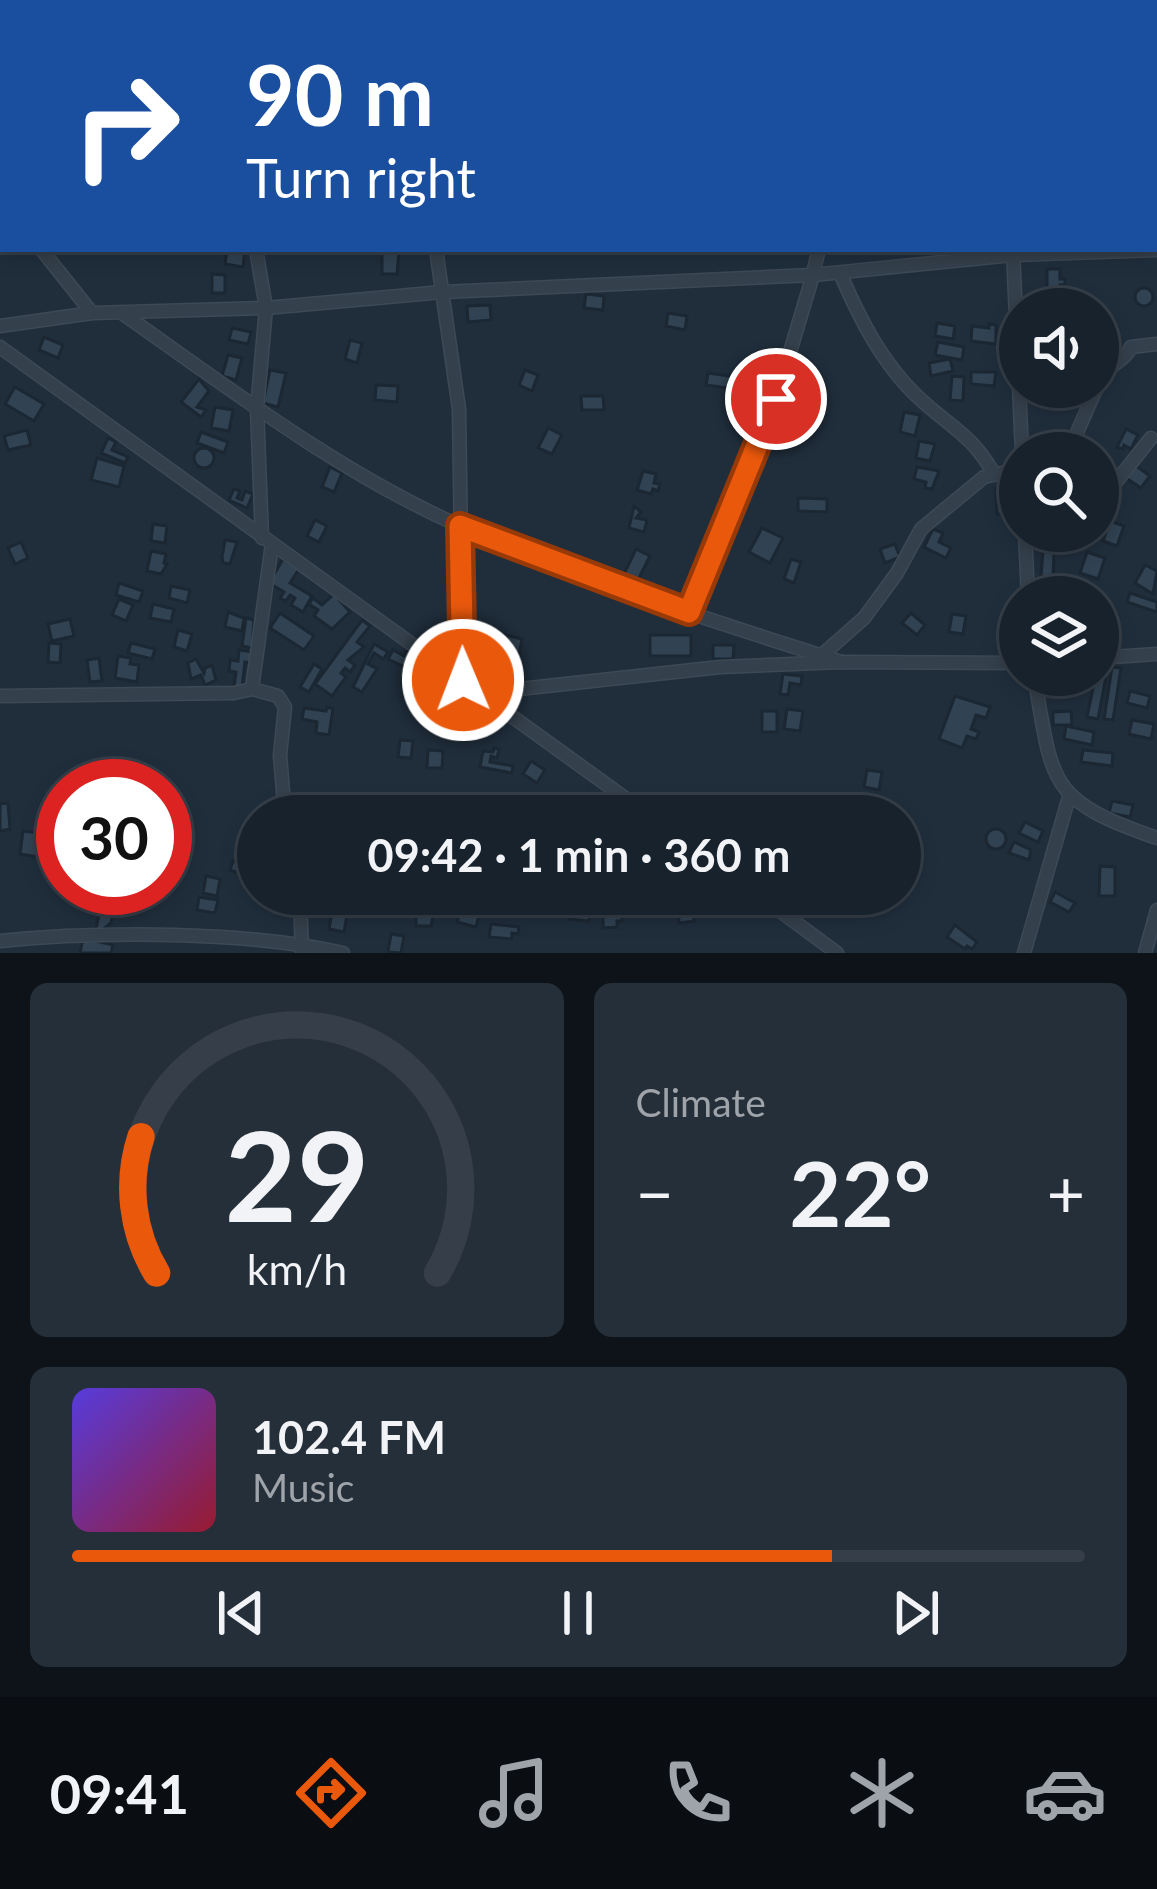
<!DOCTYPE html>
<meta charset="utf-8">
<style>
body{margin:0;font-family:Lato,sans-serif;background:#252f39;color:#f1f3f6;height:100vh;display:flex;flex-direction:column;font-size:45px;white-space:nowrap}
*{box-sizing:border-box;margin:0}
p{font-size:39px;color:#9fa4aa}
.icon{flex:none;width:66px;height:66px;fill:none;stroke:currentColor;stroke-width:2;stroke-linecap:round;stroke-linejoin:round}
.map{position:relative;height:953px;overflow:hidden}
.details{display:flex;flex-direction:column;gap:30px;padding:30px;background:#0d1319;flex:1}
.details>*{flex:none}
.banner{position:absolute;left:0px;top:0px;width:1158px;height:252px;box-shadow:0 6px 18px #0003,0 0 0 3px #363f49;background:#1a4fa0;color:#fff;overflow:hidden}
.tools{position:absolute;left:999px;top:288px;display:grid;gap:24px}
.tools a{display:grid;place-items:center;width:120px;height:120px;border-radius:50%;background:#18222d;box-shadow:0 6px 18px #0003,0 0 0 3px #363f49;font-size:60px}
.speed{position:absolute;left:36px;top:759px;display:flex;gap:24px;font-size:60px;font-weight:700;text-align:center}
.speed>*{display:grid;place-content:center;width:156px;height:156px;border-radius:50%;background:#18222d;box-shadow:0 6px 18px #0003,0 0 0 3px #363f49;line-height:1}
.speed .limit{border:18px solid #d22;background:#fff;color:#111}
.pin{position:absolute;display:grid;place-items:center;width:102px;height:102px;color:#fff;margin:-51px;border:6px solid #fff;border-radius:50%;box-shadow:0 3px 12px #0007}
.me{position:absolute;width:132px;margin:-66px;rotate:359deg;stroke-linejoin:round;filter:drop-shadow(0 0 9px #0008)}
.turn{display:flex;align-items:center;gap:42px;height:252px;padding:0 48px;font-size:54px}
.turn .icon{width:156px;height:156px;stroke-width:2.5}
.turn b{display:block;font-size:84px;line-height:102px}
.big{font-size:90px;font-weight:700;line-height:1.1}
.details .card{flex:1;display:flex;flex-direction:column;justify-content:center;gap:18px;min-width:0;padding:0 42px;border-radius:18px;background:#252f39}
.details .dial{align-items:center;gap:0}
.dial svg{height:312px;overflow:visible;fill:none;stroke:#363f49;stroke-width:7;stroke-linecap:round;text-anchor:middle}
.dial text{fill:#f1f3f6;stroke:none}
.song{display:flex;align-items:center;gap:36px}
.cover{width:144px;height:144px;border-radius:18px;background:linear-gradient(135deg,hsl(250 70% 55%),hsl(350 70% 35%))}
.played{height:12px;border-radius:6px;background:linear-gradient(90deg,#ea580c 75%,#363f49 75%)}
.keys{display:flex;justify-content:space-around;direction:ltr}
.heat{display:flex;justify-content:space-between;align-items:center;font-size:66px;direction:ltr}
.details .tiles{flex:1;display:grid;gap:30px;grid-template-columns:1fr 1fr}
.card:last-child{grid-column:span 2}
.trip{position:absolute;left:237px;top:795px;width:684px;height:120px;border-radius:60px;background:#18222d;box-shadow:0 6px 18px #0003,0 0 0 3px #363f49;font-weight:700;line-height:120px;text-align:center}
.tabs{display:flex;height:192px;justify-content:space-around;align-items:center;background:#0a0e12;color:#9fa4aa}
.tabs .icon{width:84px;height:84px}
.tabs .active{color:#ea580c}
.tabs b{font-size:54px;color:#f1f3f6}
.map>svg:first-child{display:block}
.building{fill:#314252;stroke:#1b2733;stroke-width:3}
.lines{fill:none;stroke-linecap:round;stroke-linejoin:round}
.minor-casing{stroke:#3d4955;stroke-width:15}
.minor{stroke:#34404c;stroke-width:12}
.route-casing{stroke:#983908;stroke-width:30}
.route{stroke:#ea580c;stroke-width:21}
</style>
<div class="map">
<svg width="1157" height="953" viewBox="0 0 1157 953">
<rect width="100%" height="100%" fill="#202e3c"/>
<g class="building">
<path d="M227,249H245L243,267L225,264Z"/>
<path d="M382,252H399L397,274H382Z"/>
<path d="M1047,269H1060V279H1065V285H1060V290H1047Z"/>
<path d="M212,274L225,275V293H212Z"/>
<circle cx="1144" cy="297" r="9"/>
<path d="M586,294L604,296L603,310L584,308Z"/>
<path d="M490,305L491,320L468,322L467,306Z"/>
<path d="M668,313L687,316L685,330L666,326Z"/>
<path d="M937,323L955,326L953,339L935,336Z"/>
<path d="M989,324L996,325V344L971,341L972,326L989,328Z"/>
<path d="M232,328L251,332L248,344L229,340Z"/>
<path d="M44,337L63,345L58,358L39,350Z"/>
<path d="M350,340L362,343L357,363L345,359Z"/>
<path d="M938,342L964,347L962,360L935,355Z"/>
<path d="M228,355L242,358L236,380L222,376Z"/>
<path d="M950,359L953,371L931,376L929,363Z"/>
<path d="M270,370L286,373L278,407L263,403Z"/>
<path d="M525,370L538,375L532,391L519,385Z"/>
<path d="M971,372H996L994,386L971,384Z"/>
<path d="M708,373L744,378L742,390L706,385Z"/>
<path d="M952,376L964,377L963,401L950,400Z"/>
<path d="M199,379L209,391L197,407L206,410L201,417L181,402Z"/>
<path d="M376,385L398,386L397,402L375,400Z"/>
<path d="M15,387L44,404L34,421L5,404Z"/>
<path d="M581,396H603L604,410H582Z"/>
<path d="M215,407L233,410L229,431L211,428Z"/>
<path d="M904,412L920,415L915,436L900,432Z"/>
<path d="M548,428L562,435L552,454L538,448Z"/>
<path d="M1126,429L1138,435L1131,449L1124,445L1123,449L1117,447Z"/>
<path d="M27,430L31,445L8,450L4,436Z"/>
<path d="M201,432L228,442L224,453L197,443Z"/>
<path d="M108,438L116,442L112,450L128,457L125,463L101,453Z"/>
<path d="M919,441L935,444L930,461L916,458Z"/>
<circle cx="204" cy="458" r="10"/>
<path d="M97,458L124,466L119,487L91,480Z"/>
<path d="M1135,465L1150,476L1141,488L1126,478Z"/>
<path d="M330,467L342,473L334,492L322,487Z"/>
<path d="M917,467L939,471L932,489L925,488L926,482L914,479Z"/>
<path d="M643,471L656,474L654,483L660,484L658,491L653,489L651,494L637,490Z"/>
<path d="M1013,488L1014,513L997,514L996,489Z"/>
<path d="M234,489L240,491L237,498L242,500L245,491L253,494L247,508L229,500Z"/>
<path d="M798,498L827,499V512L798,511Z"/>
<path d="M634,506L641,512L636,518L647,520L644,532L629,528Z"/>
<path d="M315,520L327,526L319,542L307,536Z"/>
<path d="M1110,521L1124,526L1117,546L1103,541Z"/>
<path d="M153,524L167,526L165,543L151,541Z"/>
<path d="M762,528L783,538L770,563L749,552Z"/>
<path d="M933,529L943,533L939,542L951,548L946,558L924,547Z"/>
<path d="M225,540L237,542L230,564L223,563L222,557Z"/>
<path d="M21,542L28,558L15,564L8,548Z"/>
<path d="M895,544L900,557L885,563L880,549Z"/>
<path d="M636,549L650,556L636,584L622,578Z"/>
<path d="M1043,550L1054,551L1053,578L1041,577Z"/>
<path d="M151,551L166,554L164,563L167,564L161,574L147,571Z"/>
<path d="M1087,552L1105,558L1098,579L1080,573Z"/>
<path d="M283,559L299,569L290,583L312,596L303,612L291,605L295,598L290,595L286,601L280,598L284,592L269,583Z"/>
<path d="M791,559L801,562L794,583L784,579Z"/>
<path d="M1145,565L1157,571L1153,594L1135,583Z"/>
<path d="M119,583L143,591L139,602L116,595Z"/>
<path d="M171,586L190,590L187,603L169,598Z"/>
<path d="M1130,593L1157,602V612L1127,602Z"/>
<path d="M334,594L350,612L332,629L314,616L318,610L309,604L313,598L322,605Z"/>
<path d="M119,599L133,605L126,621L112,615Z"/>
<path d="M153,604L174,609L171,622L150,618Z"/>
<path d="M228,612L244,618L242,631L225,627Z"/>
<path d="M280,613L314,636L304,650L270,628Z"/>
<path d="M911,613L925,625L917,635L902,623Z"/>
<path d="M952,614L966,616L963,634L949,632Z"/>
<path d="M246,618L254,620L252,648L242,646Z"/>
<path d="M70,619L74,636L52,641L48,624Z"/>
<path d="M362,620L370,626L357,642L364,647L348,660L355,665L350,672L345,668L341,673L346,677L332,696L315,684Z"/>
<path d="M178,630L192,634L187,651L174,647Z"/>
<path d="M500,634L522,639L519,655L496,650Z"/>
<rect x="650" y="635" width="41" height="21"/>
<path d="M49,643L61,644L60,663L48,662Z"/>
<path d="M131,643L155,649L152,659L128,653Z"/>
<path d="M374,644L388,652L383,659L374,653L368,664L377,669L362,692L353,687Z"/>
<path d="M713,645H734L733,659H713Z"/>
<path d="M239,650L254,652L252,663L245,662L242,688L234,687L236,672L229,671L230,660L238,661Z"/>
<path d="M393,650L404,656L407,650L414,653L407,668L388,659Z"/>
<path d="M489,653L517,658L515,674L487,669Z"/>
<path d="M118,656L131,658L130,664L139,665L137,682L115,678Z"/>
<path d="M99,658L102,681L90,682L87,660Z"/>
<path d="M196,659L204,673L205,668L212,665L216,680L205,685L201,675L191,679L188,663Z"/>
<path d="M423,662L442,675L439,679L446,684L441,691L431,685L425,692L410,681Z"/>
<path d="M314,664L322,669L309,692L300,687Z"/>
<path d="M1098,664L1108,666L1098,719L1087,717Z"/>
<path d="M1112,667L1121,668L1113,720L1104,719Z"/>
<path d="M783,674L802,676L801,685L790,683L788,695L780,694Z"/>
<path d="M1130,691L1150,696L1147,708L1127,703Z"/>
<path d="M955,696L990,707L986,718L976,715L971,729L979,732L976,739L967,736L962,748L939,739Z"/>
<path d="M327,707L333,709L329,735L316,733L317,722L302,719L304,708L326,711Z"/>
<path d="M787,709L803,711L800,731L784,729Z"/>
<rect x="762" y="711" width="15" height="21"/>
<path d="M1071,711L1072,725H1053V712Z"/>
<path d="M1132,720L1154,724L1151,739L1129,734Z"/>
<path d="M1066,726L1094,732L1092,745L1064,739Z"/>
<path d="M400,740L413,741L411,758L398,757Z"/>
<path d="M494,748L499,749L497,758L491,756L490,762L513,766L512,773L480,767L483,751L493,752Z"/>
<path d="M428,750L443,751L442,768H427Z"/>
<path d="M1083,750L1113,753L1112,766L1081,762Z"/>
<path d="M531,761L545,770L537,783L523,774Z"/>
<path d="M867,770L882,772L879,790L864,787Z"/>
<path d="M588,793L603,799L597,813L582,806Z"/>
<path d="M821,793L847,808L843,816H829L812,807Z"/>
<path d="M1112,801L1133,805L1130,817L1109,813Z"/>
<path d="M8,803L10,829L0,831V804Z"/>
<path d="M1025,822L1043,831L1038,842L1019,833Z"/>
<circle cx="996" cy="839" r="10"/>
<path d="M23,831L41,833L38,857L20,854Z"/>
<path d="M1014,842L1031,850L1029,860L1009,853Z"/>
<path d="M233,861L258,868V880L230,870Z"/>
<path d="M1100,866L1115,867V896H1099Z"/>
<path d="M206,876L220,879L217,896L203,893Z"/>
<path d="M1055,892L1075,903L1069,912L1050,902Z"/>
<path d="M264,894H285L289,907L265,908Z"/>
<path d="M199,897L218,900L215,913L197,910Z"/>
<path d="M699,899L714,901L711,916L696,914Z"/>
<path d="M571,901L590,907L589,921L569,919Z"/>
<path d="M603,901L622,905V921H617V927L603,928Z"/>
<path d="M692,901L694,921L679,923L678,902Z"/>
<path d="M416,904L435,905L431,926H416Z"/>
<path d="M101,905L114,908L111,923L102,930L96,929Z"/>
<path d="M461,909L479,915L476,927L457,922Z"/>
<path d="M332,912L347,915L344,932L329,929Z"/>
<path d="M491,924L519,927L518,934L512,933V939L489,937Z"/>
<path d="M955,925L977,942L972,949L967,946L965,949L947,937Z"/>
<path d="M391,934L404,936L401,953L388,952Z"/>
<path d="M83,938L113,945L111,953H80Z"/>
</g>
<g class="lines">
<g class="minor-casing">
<g id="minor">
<path d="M221,0V3"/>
<path d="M414,0L415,3"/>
<path d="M811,0V3"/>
<path d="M997,0L998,3"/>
<path d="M1155,8V39"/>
<path d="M1155,86L1157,89"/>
<path d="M0,203L3,206"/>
<path d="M41,249L92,313"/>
<path d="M256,249L266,308L257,409L262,538"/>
<path d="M436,249L459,409L463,680"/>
<path d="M1013,250L1022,453"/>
<path d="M813,273L819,249"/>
<path d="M840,273C861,322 886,371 928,406C956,430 973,438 993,472"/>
<path d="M122,313C230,389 340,473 462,527C584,581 714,621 841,662"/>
<path d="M0,326L92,313L266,308L443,292L813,275L1013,255L1157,250"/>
<path d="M0,347L650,816"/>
<path d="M1098,384C1105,364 1125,363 1131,347L1157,344"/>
<path d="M1058,453L1075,437L1097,387"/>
<path d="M1098,498L1104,497L1151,438"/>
<path d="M1025,531L1028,597"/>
<path d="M689,612L776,399L813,275"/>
<path d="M822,655L864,618L897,573L921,529L984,477L1020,469"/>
<path d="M1098,658L1157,654"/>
<path d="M1034,675C1053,784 1047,800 1157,838"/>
<path d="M252,689L272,544"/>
<path d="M483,693L720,667L841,662L1020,663"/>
<path d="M0,696L234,693L252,689L278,696L285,707L280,755L285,816"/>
<path d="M300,894L302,953"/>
<path d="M757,894L837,953"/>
<path d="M303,906L540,894"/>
<path d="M0,941C100,931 246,931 343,953"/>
<path d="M1024,953L1069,797"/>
<path d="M1145,953L1157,910"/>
</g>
</g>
<use href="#minor" class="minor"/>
</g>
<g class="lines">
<g class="route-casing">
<path id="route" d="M463,680L460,526L689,612L776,399"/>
</g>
<use href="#route" class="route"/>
</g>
</svg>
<div class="tools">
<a><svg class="icon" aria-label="sound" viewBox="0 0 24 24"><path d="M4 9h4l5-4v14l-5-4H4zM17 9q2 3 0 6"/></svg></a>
<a><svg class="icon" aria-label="search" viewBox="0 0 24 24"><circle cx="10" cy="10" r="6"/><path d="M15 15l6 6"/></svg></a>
<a><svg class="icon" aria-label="layers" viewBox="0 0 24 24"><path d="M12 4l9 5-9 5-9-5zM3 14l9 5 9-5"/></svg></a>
</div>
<div class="speed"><div class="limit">30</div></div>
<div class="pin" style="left:776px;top:399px;background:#d93025"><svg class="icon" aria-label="arrive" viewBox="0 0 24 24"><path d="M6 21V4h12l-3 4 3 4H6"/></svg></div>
<svg class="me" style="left:463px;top:680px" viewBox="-20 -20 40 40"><circle r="17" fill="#ea580c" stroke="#fff" stroke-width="3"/><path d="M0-11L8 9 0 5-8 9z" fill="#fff"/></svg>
<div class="trip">09:42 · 1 min · 360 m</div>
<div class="banner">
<div class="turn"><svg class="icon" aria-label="right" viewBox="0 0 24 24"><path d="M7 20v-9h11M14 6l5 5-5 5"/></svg><div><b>90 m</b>Turn right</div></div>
</div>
</div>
<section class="details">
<div class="tiles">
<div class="card dial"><svg viewBox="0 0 100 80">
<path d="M14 69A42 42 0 1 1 86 69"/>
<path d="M14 69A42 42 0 0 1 10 34" stroke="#ea580c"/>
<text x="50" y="56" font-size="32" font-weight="700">29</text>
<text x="50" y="72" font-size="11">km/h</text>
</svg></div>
<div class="card"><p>Climate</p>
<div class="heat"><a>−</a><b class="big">22°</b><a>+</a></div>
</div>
<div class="card">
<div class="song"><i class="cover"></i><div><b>102.4 FM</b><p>Music</p></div></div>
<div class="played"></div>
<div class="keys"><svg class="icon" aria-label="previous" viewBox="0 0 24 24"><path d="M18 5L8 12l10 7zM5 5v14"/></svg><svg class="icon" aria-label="pause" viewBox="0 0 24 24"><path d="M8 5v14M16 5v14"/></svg><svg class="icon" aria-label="next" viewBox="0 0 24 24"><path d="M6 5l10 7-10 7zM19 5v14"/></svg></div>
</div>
</div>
</section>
<nav class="tabs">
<b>09:41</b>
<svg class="icon active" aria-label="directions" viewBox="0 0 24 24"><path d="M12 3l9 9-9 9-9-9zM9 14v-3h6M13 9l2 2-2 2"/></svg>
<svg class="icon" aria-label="music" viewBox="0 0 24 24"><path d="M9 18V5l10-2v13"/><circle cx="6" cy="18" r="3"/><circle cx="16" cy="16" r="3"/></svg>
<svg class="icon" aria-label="phone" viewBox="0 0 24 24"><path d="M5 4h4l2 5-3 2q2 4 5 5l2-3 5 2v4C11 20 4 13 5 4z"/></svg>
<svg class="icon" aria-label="climate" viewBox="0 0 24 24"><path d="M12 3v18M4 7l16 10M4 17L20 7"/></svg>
<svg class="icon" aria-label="car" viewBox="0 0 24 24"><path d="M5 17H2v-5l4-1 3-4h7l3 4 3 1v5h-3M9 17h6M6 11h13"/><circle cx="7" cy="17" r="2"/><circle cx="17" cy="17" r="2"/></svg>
</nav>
